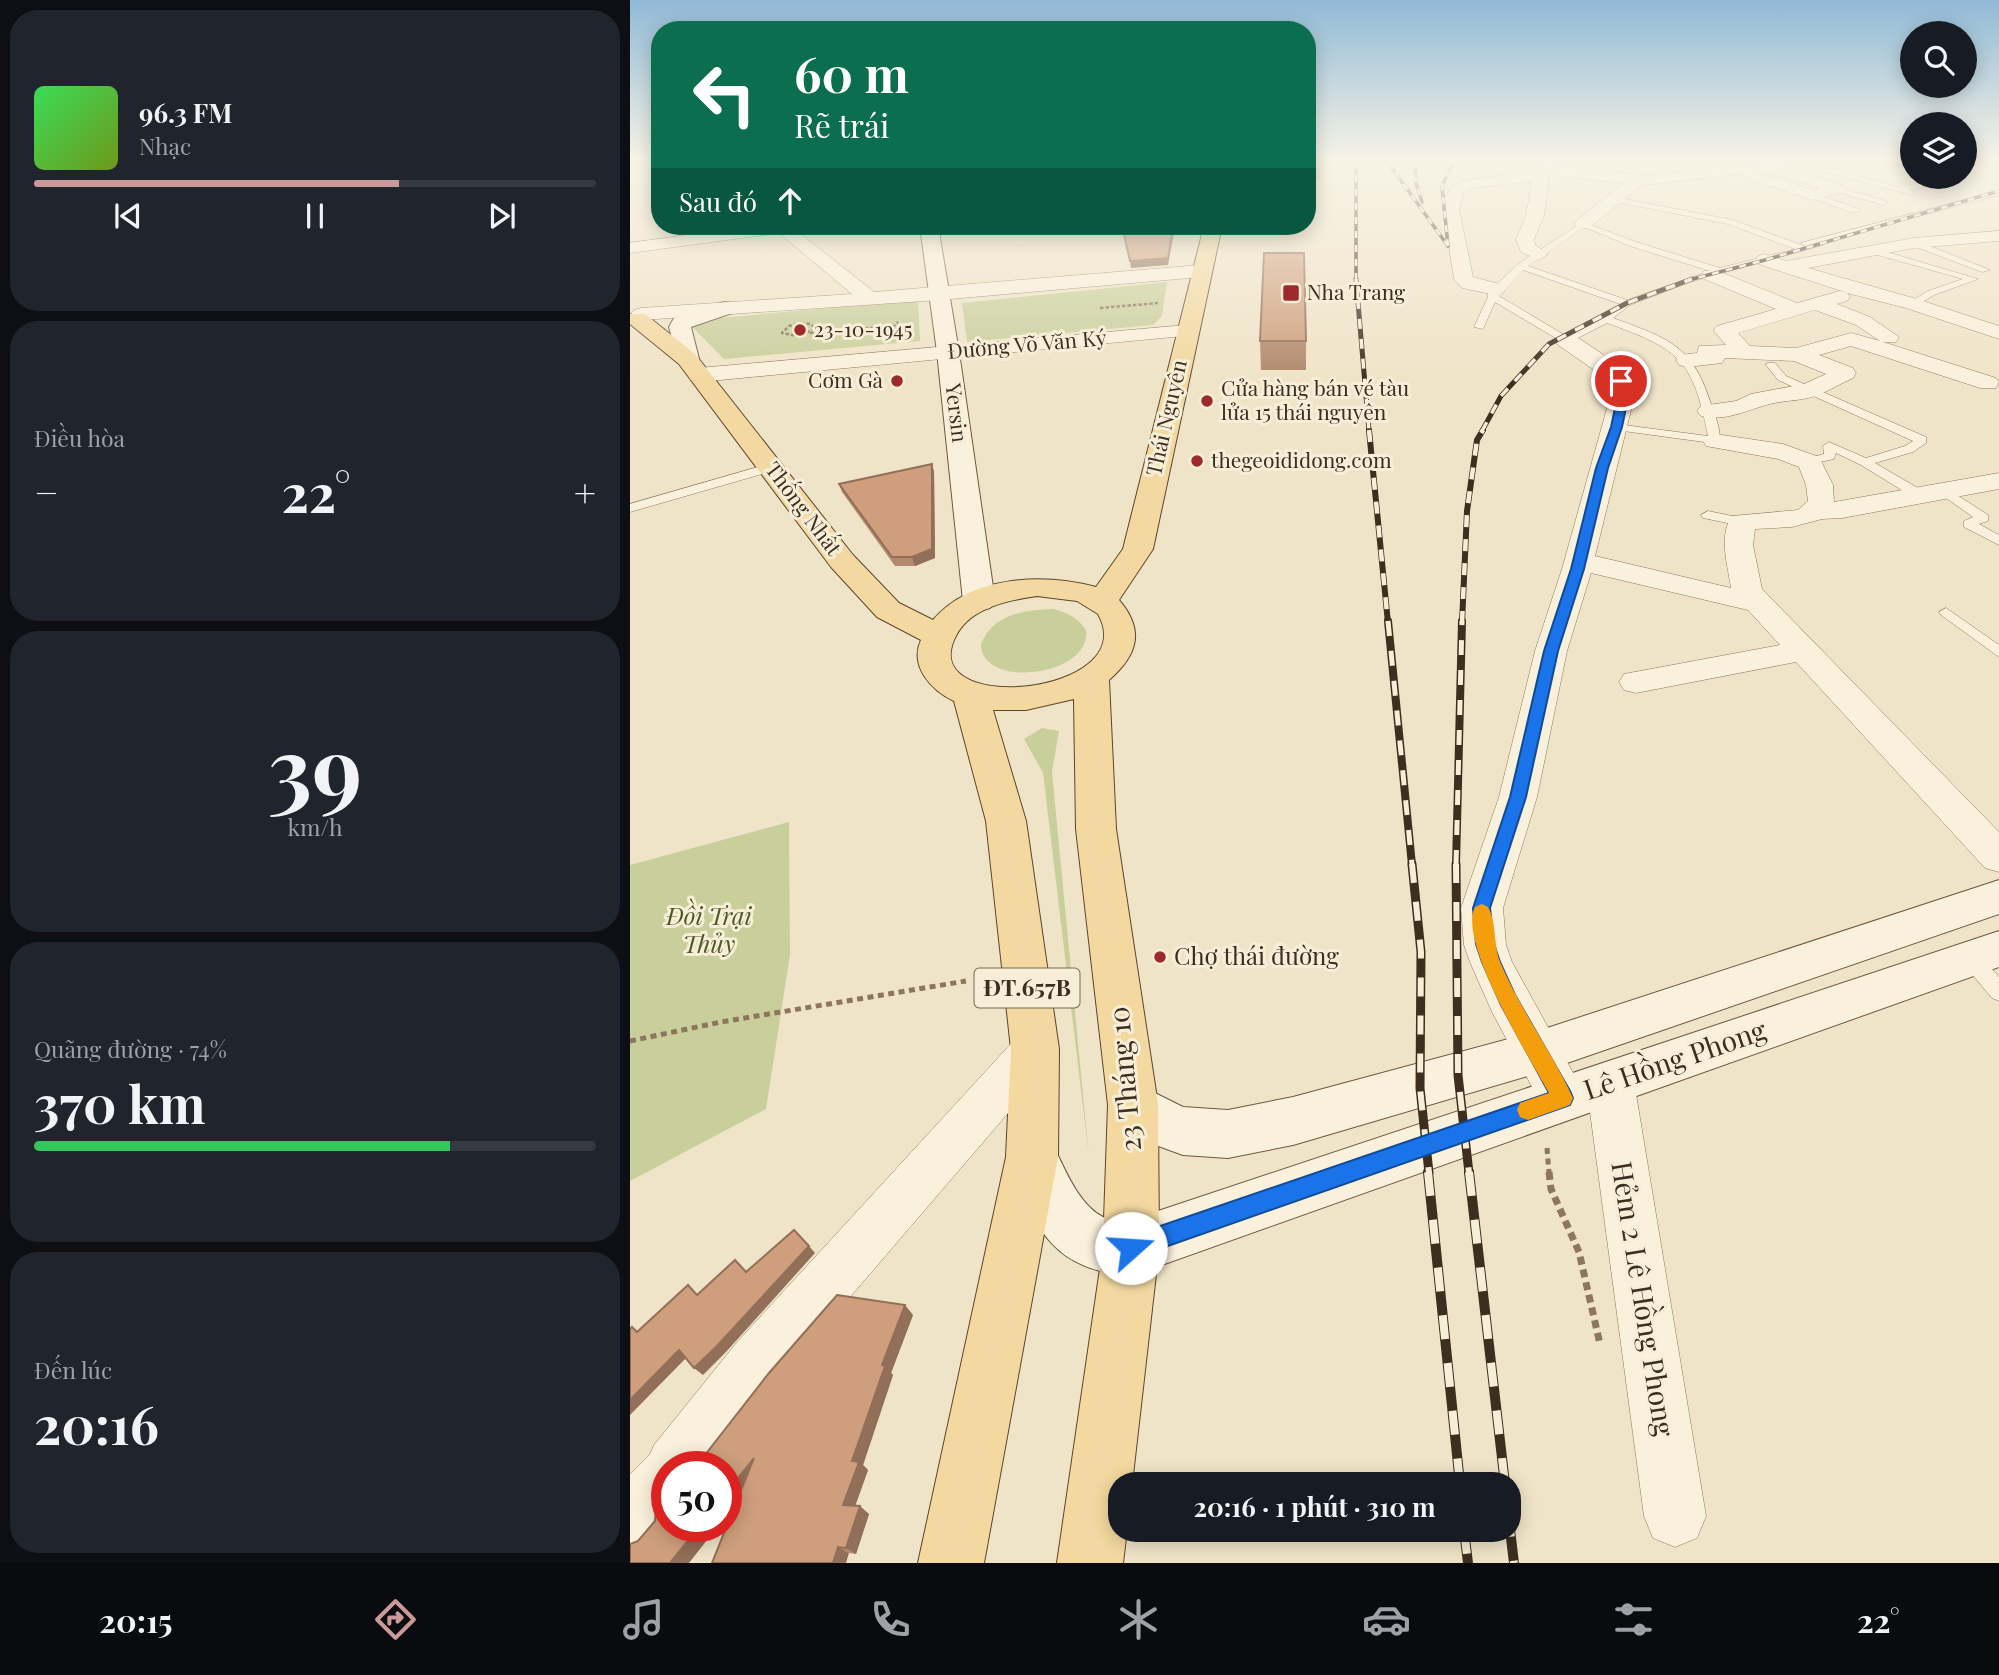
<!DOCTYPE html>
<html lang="vi">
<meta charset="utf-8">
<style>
body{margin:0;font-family:"Playfair Display",serif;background:#20242c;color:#f1f3f6;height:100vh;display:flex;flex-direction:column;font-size:26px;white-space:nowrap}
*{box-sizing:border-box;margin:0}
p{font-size:23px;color:#9ea1a6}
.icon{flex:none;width:38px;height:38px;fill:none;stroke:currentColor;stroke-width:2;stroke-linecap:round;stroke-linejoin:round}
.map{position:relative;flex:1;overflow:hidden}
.sheet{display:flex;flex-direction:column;gap:10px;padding:10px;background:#0d0f14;width:630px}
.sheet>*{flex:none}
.banner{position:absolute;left:21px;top:21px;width:665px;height:214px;border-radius:28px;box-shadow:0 4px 18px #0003;background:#0b6e4f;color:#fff;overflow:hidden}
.controls{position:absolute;left:1270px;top:21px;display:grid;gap:14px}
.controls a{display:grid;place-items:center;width:77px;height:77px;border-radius:50%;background:#171b24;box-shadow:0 4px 18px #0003;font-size:35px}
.speed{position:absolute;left:21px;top:1451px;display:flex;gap:14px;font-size:35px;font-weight:700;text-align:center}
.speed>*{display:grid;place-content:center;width:91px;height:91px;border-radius:50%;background:#171b24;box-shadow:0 4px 18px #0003;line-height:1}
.speed .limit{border:10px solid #d22;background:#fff;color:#111}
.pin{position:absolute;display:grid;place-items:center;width:60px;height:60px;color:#fff;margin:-30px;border:4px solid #fff;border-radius:50%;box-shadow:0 2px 7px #0007}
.me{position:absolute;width:77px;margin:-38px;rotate:71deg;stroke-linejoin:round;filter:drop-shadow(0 0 5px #0008)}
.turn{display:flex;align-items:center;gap:24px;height:147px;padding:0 28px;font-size:32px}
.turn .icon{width:91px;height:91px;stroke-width:2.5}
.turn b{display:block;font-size:49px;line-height:60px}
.then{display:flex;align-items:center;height:66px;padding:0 28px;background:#0003;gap:14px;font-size:26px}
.big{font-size:52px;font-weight:700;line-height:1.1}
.sheet .widget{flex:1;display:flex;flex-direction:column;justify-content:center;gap:10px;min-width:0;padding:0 24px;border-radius:28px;background:#20242c}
.sheet .dial{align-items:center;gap:0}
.dial b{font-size:91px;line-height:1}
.song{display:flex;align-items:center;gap:21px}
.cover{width:84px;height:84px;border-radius:10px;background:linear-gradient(135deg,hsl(130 70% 55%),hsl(80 70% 35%))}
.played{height:7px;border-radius:4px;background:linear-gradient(90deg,#cc999b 65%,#363941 65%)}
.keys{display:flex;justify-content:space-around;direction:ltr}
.heat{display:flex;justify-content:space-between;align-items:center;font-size:38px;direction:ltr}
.charge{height:10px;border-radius:5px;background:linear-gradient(90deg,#34c759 74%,#363941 0)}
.trip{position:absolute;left:478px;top:1472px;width:413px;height:70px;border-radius:28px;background:#171b24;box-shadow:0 4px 18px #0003;font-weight:700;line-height:70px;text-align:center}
.dock{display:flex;height:112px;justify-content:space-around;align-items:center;background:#090b0e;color:#9ea1a6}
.dock .icon{width:49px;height:49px}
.dock .active{color:#cc999b}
.dock b{font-size:32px;color:#f1f3f6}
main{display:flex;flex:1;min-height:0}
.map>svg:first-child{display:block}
.green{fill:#c9cf9b}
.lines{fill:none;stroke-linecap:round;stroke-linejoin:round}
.lane-casing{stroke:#8d765c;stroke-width:1}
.street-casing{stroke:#8d765c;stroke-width:1}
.secondary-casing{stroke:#6f573f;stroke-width:2}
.primary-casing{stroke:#5b4430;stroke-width:2}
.path-far2{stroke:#8d765c;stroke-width:2.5;stroke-dasharray:3.5 2;stroke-linecap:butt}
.path-far1{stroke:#8d765c;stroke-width:5;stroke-dasharray:6 4.5;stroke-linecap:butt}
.path{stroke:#8d765c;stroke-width:7;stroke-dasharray:8 5;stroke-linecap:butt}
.lane{fill:#faf1dc;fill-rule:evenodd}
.street{fill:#faf1dc;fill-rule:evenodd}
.secondary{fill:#faf1dc;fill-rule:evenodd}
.primary{fill:#f3d9a0;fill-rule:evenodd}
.rail-far5-casing{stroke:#3d2e20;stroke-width:3.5}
.rail-far4-casing{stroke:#3d2e20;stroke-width:5}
.rail-far3-casing{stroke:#3d2e20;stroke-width:6}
.rail-far2-casing{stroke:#3d2e20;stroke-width:8}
.rail-far1-casing{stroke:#3d2e20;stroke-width:9}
.rail-casing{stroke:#3d2e20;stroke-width:10}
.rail-far5{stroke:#f7eed8;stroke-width:2.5;stroke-dasharray:7;stroke-linecap:butt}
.rail-far4{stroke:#f7eed8;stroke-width:3.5;stroke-dasharray:10;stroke-linecap:butt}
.rail-far3{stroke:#f7eed8;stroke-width:4.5;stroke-dasharray:12;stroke-linecap:butt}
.rail-far2{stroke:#f7eed8;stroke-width:5;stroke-dasharray:15;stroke-linecap:butt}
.rail-far1{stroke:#f7eed8;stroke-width:6;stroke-dasharray:19;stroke-linecap:butt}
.rail{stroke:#f7eed8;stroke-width:8;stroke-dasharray:24;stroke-linecap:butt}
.wall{fill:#b2896c}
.shaded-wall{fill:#916f58}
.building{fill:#cf9f7d;stroke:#916f58;stroke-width:2}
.route{fill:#1a73e8;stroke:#114b97;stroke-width:2}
.slow{fill:#f59e0b}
.poi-dot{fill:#9e2a2b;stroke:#f7eed8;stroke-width:2.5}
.labels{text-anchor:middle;stroke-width:6;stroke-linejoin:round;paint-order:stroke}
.far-poi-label{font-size:21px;fill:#3d2e20;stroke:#f7eed8;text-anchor:start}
.far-street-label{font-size:21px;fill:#3d2e20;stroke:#f7eed8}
.shield{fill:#f7eed8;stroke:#756857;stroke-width:2}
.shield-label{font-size:23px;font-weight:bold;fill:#3d2e20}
.park-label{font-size:24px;font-style:italic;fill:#4d5a26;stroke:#f7eed8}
.poi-label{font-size:24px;fill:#3d2e20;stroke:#f7eed8;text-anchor:start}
.near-street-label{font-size:28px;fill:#3d2e20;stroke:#f7eed8}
</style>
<main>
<section class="sheet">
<div class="widget">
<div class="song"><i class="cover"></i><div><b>96.3 FM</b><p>Nhạc</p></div></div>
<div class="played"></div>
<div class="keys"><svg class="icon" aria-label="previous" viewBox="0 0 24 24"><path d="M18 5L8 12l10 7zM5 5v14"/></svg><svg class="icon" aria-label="pause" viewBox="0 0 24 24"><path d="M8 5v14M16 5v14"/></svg><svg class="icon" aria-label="next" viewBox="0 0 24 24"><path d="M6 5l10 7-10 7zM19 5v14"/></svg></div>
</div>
<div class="widget"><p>Điều hòa</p>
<div class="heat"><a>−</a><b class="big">22°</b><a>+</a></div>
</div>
<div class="widget dial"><b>39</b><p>km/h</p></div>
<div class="widget"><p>Quãng đường · 74%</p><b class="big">370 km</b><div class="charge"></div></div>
<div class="widget"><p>Đến lúc</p><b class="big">20:16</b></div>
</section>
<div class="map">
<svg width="1369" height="1563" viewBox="0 0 1369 1563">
<rect width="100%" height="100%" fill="#f0e4c8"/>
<g class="green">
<path d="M537,282L532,316L523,325L337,342L332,303Z"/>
<path d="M288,300L290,341L94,359L56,321Z"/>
<path d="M423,609C438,613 447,617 456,630C462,677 350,690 351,644C363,614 394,610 423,609Z"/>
<path d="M412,728L429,731L422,772L459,1157L413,773L394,739Z"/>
<path d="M159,822L160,955L136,1109L0,1181V865Z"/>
</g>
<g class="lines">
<g class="lane-casing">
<g id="lane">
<path d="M1235,161H1248L1283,170V174Z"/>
<path d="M1335,161L1369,165V169L1337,163Z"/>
<path d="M1194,167L1268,187L1309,180L1300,177L1324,181L1279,190L1286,193L1282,195L1191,171Z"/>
<path d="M1207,187L1256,201L1257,203L1253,205L1204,191Z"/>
<path d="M1369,191V195L1175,246L1171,243Z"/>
<path d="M1182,193L1229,209L1230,211L1223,213L1179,197Z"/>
<path d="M984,197L1103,220L1174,246L1189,242L1193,245L1060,282L1000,305L983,318C1040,339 1063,345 1082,407C1086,418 1092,433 1089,444L986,430L980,427L986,424L1078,436C1063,359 1049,349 977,323L940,342H932L865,302L853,329L844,327L858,297V293L888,264L953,222L1006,242L1090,268L1165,249L1098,224L981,201ZM954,227L1000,246L1080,271L997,300L898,266ZM893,270L990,304L973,317L936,336L869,296Z"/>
<path d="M459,226H560L586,229L582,232L493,229L419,234L415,231Z"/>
<path d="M1281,241H1287L1360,270L1352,272L1281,245Z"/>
<path d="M1244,250H1250L1348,279L1304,295L1286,306H1280V302L1298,291L1333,279L1244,254Z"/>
<path d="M1137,363H1145L1156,376L1296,437V443L1283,452L1245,463L1293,491V497H1283L1231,465L1206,453L1204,459L1176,465V459L1194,454L1193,446L1199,442L1236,458L1275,446L1283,441L1148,380L1136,365Z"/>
<path d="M142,463L148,467L146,470L0,512V504Z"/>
<path d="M1313,486L1358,515V521L1349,524L1369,535V545L1334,527V521L1343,517L1309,493L1307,490Z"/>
<path d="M1078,511L1117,519L1119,522L1112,526L1073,518L1071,515Z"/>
<path d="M1316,608L1369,645V657L1311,615L1309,612Z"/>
<path d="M1341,951L1348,953L1369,977V1001L1362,998L1334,965L1331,959L1334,953Z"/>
</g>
</g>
<g class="street-casing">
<g id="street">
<path d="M914,161H930L926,166L1017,176L1138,161H1173L1171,165L1156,168L1213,186L1215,189L1213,192L1182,200L1113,177L1111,174L1012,185L959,228H947L944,224L947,220L994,183L919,175L914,216L904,239L905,245L918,254L909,260L891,252L886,239L896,216L902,181L841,188L833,194L829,209L843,277L873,285L876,289L873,293L866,295L832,288L824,279L813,209L814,200L821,187L832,181L906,171ZM1133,171L1189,188L1183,190L1127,172Z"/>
<path d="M123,226H169L166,230L244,292L571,265L581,271L571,277L309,300L11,320L4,318L1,314L4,310L11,308L222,294L149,233L0,253V243Z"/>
<path d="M1369,231V241L1284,248L1178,268L1290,300L1369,326V339L1276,308L1217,293L1220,297L1217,301L1207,304L1240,317L1269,337L1266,342H1253L1366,378L1369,382L1366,388H1350L1221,346L1189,355L1223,368L1226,373L1223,378C1212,383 1200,390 1188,395C1173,401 1155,400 1140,404C1116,410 1096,422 1071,416L1067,411L1071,406L1106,401L1121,394L1174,384L1196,374L1164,361L1095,358L1092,363L1057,367L1049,365L1046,360L1049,355L1067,353L1069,346L1096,345L1083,330L1087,326L1146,309L1074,279L1071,275L1074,271H1088L1167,303L1210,291L1215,292L1128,264L1126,260L1128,256L1135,254L1156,261L1284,238ZM1185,310L1226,325L1250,341L1221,333L1166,348L1120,346L1108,333Z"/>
<path d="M557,325L564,327L568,331L564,335L69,382L61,380L58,375L61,370L69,368Z"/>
<path d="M936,334L944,335C968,352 995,364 1005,394L965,556L1101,588C1098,566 1088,536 1102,516L1168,510L1178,501L1176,485L1169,467L1148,459L1076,446L1073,441L1076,436L1085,434L1153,444L1189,457L1203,485L1204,502L1369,473V489L1212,518L1192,519L1162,527L1125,529L1123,545L1132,589L1369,832V872L1355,868L1166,662L1006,693L994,690L989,682L994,674L1150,645L1118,610L961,573L937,651L907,797L873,908L876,945L882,962L957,1098L950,1113L933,1120L916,1113L862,1012L840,962L834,945L831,908L869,797L905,651L932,569L981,394L970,374L928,345L925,340L928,335Z"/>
<path d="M405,1029L421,1035L428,1049L421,1063L148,1381L82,1466H37V1526L22,1545L0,1554V1474L20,1454L24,1445L108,1341L389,1035Z"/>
<path d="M980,1061L997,1067L1004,1082L1076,1516L1067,1538L1045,1547L1023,1538L1014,1516L956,1082L963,1067Z"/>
</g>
</g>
<g class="secondary-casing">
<g id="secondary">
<path d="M290,226H308L329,352L365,601L360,608L349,611L338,608L333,601L307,352Z"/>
<path d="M94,302L102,303L105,308L102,313L61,327L69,359L65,364H49L39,327L44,318Z"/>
<path d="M1369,880V914L908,1073L663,1145L598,1158L553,1155L509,1139L485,1121L478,1105L485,1089L503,1082L553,1107L598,1110L663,1097L908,1031Z"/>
<path d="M1369,931V967L501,1276C417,1269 406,1225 376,1157L384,1139L402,1132L420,1139C433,1164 447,1204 473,1217C481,1221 493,1220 501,1220Z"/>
</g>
</g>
<g class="primary-casing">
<path id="primary" d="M574,226H592L523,549L489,600C515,630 508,655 479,680L486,829L528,1105L529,1248L502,1484H490V1530H497L493,1563H427L473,1248L478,1105L446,829L444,699L396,710H363L396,821L429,1049L428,1157L354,1563H288L376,1157L381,1049L356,821L324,701C301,690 279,666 291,640L247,617L201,567L49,364L0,324V314H15L65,354L223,555L269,603L303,620C341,575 414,573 466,587L493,549ZM407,596L447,601L468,614C514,696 280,718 327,634C342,607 380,600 407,596Z"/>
</g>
<g class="path-far2">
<path d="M470,308L528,303"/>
<path d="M171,323L181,324L185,329L168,336L152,333L159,326Z"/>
<path d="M180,333L264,326L268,322"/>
</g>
<g class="path-far1">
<path d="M0,1041L91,1022L336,981"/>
<path d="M917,1148L919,1173"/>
</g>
<path class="path" d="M919,1172L921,1189L949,1252L970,1344"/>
<use href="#lane" class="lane"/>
<use href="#street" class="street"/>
<use href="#secondary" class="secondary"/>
<use href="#primary" class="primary"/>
<g class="rail-far5-casing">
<g id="rail-far5">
<path d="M726,161V281"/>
<path d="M757,161L818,246"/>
<path d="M785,161L786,183L792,202"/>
<path d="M818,246L812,186L824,161"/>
<path d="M1055,281L1135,260L1369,191"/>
</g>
</g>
<g class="rail-far4-casing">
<g id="rail-far4">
<path d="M726,279L739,431"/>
<path d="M852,431L871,396L919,344L997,303L1062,279"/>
</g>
</g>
<g class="rail-far3-casing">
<g id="rail-far3">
<path d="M739,430L758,623"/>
<path d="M832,623L837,511L847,440L853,430"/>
</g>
</g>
<g class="rail-far2-casing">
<g id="rail-far2">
<path d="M758,621L782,865"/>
<path d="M826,865L832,621"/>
</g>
</g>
<g class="rail-far1-casing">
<g id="rail-far1">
<path d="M782,864L791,952L790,1088L799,1173"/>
<path d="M826,864L828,1075L839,1173"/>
</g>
</g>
<g class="rail-casing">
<g id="rail">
<path d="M798,1172L830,1484"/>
<path d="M839,1172L875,1484"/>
<path d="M878,1513L884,1563"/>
<path d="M834,1530L838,1563"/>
</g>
</g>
<use href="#rail-far5" class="rail-far5"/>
<use href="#rail-far4" class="rail-far4"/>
<use href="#rail-far3" class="rail-far3"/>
<use href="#rail-far2" class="rail-far2"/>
<use href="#rail-far1" class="rail-far1"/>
<use href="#rail" class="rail"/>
</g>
<g class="wall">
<rect x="677" y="161" width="13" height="18"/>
<path d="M630,341H676V370H631Z"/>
<path d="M302,464L304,472L305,558L285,566H265L212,492L209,484Z"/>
<path d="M283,1315L261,1373L263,1375L233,1465L238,1470L225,1506L239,1514L226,1554L219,1553L106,1504L96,1516V1466L71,1460Z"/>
</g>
<g class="shaded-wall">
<path d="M543,227L544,233L538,265L501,268L500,261Z"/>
<path d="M302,464L304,472L305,558L285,566L282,557Z"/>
<path d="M179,1246L185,1253L95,1353L73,1375L64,1368Z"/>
<path d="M275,1305L283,1315L261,1373L263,1375L233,1465L238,1470L223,1512L213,1505L222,1461L252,1365Z"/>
<path d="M49,1350L57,1357L0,1415V1400Z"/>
<path d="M124,1458L136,1466L96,1516V1493Z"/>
<path d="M230,1506L239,1514L226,1554L216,1548Z"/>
<path d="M70,1526H88L59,1563H40Z"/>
<path d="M208,1547L219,1553L216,1563H203Z"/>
</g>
<g class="building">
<path d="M492,226L543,227L538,258L500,261Z"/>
<path d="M634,253H674L676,341H630Z"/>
<path d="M302,464V549L282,557H262L209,484Z"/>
<path d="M164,1230L179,1246L87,1346L64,1368L49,1350L0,1400V1329L2,1327L7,1332L58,1285L67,1295L105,1260L116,1272Z"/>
<path d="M207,1295L275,1305L252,1365L255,1366L222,1461L229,1462L213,1505L230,1506L216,1548L208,1547L203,1563H82L124,1458L96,1493V1466H50L55,1461L71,1460L139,1373Z"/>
<path d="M37,1483V1526H70L40,1563H0V1544L8,1541L25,1521L26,1505L36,1490L33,1488Z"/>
</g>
<linearGradient id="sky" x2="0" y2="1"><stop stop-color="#8fbad6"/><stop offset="0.42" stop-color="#f8f3e6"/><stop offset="1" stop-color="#f8f3e6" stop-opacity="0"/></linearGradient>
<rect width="1369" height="380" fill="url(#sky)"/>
<path class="route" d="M991,378L996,381L999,394L992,427L978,468L954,569L928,651L896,797L860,908L864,944L870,962L885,995L940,1091L943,1098L940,1105L501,1259L493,1256L489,1248L493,1240L501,1236L919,1093L871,1005L852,962L846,944L843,908L880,797L914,651L941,569L966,468L981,427L988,394L986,381Z"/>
<path class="slow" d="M852,904L858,907C867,923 863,946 871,964C891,1011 922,1052 943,1098L940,1105L898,1120L890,1117L887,1110L890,1103L919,1093C900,1059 827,941 845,907Z"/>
<g class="poi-dot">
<rect x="652" y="284" width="18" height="18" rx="3.5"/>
<circle cx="170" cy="330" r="7"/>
<circle cx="267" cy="381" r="7"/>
<circle cx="577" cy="401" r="7"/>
<circle cx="567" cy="461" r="7"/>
<circle cx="530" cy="957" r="7"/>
</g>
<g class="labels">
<g class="far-poi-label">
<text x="677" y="300">Nha Trang</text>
<text x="184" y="337">23-10-1945</text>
<text x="253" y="388" text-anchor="end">Cơm Gà</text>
<text x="591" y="396">Cửa hàng bán vé tàu<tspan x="591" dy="24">lửa 15 thái nguyên</tspan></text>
<text x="581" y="468">thegeoididong.com</text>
</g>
<g class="far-street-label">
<text transform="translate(397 345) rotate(-5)" y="7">Đường Võ Văn Ký</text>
<text transform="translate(326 413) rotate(83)" y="7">Yersin</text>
<text transform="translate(537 418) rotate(-77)" y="7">Thái Nguyên</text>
<text transform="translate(173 509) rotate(53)" y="7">Thống Nhất</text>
</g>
<rect class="shield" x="344.5" y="968.5" width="105" height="39" rx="5"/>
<g class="shield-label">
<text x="397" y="996">ĐT.657B</text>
</g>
<g class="park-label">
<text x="79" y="925">Đồi Trại<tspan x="79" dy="28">Thủy</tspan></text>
</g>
<g class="poi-label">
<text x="544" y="965">Chợ thái đường</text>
</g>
<g class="near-street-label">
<text transform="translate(1045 1060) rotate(-19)" y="10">Lê Hồng Phong</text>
<text transform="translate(495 1079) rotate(-95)" y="10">23 Tháng 10</text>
<text transform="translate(1013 1299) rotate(81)" y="10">Hẻm 2 Lê Hồng Phong</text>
</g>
</g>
</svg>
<div class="controls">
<a><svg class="icon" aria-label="search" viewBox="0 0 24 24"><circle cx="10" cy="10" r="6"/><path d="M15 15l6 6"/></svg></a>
<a><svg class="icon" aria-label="layers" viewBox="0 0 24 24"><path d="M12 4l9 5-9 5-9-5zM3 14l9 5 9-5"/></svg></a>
</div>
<div class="speed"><div class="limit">50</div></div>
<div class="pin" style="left:991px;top:381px;background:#d93025"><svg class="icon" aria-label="arrive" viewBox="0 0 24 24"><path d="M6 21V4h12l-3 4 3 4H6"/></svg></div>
<svg class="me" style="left:501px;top:1248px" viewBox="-20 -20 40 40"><circle r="19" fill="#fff"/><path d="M0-13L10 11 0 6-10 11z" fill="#1a73e8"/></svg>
<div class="trip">20:16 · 1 phút · 310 m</div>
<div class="banner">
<div class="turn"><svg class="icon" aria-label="left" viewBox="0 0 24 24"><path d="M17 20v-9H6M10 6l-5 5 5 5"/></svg><div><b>60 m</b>Rẽ trái</div></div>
<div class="then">Sau đó<svg class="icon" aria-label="ahead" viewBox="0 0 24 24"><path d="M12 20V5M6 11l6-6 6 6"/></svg></div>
</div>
</div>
</main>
<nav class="dock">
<b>20:15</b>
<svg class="icon active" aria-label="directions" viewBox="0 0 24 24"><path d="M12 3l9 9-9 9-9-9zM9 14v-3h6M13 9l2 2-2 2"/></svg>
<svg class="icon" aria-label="music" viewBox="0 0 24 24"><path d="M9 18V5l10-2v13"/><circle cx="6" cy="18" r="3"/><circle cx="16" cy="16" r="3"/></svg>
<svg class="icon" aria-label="phone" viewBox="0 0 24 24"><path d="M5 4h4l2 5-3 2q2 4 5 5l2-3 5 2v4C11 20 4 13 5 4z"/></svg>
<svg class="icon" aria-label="climate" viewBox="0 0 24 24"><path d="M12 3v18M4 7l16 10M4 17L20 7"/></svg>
<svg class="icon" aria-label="car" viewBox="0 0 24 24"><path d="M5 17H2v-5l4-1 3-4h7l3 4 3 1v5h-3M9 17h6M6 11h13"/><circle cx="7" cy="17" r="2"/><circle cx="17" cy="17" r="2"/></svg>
<svg class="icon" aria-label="filters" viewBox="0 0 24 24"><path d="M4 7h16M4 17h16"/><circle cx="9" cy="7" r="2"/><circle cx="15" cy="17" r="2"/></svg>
<b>22°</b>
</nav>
